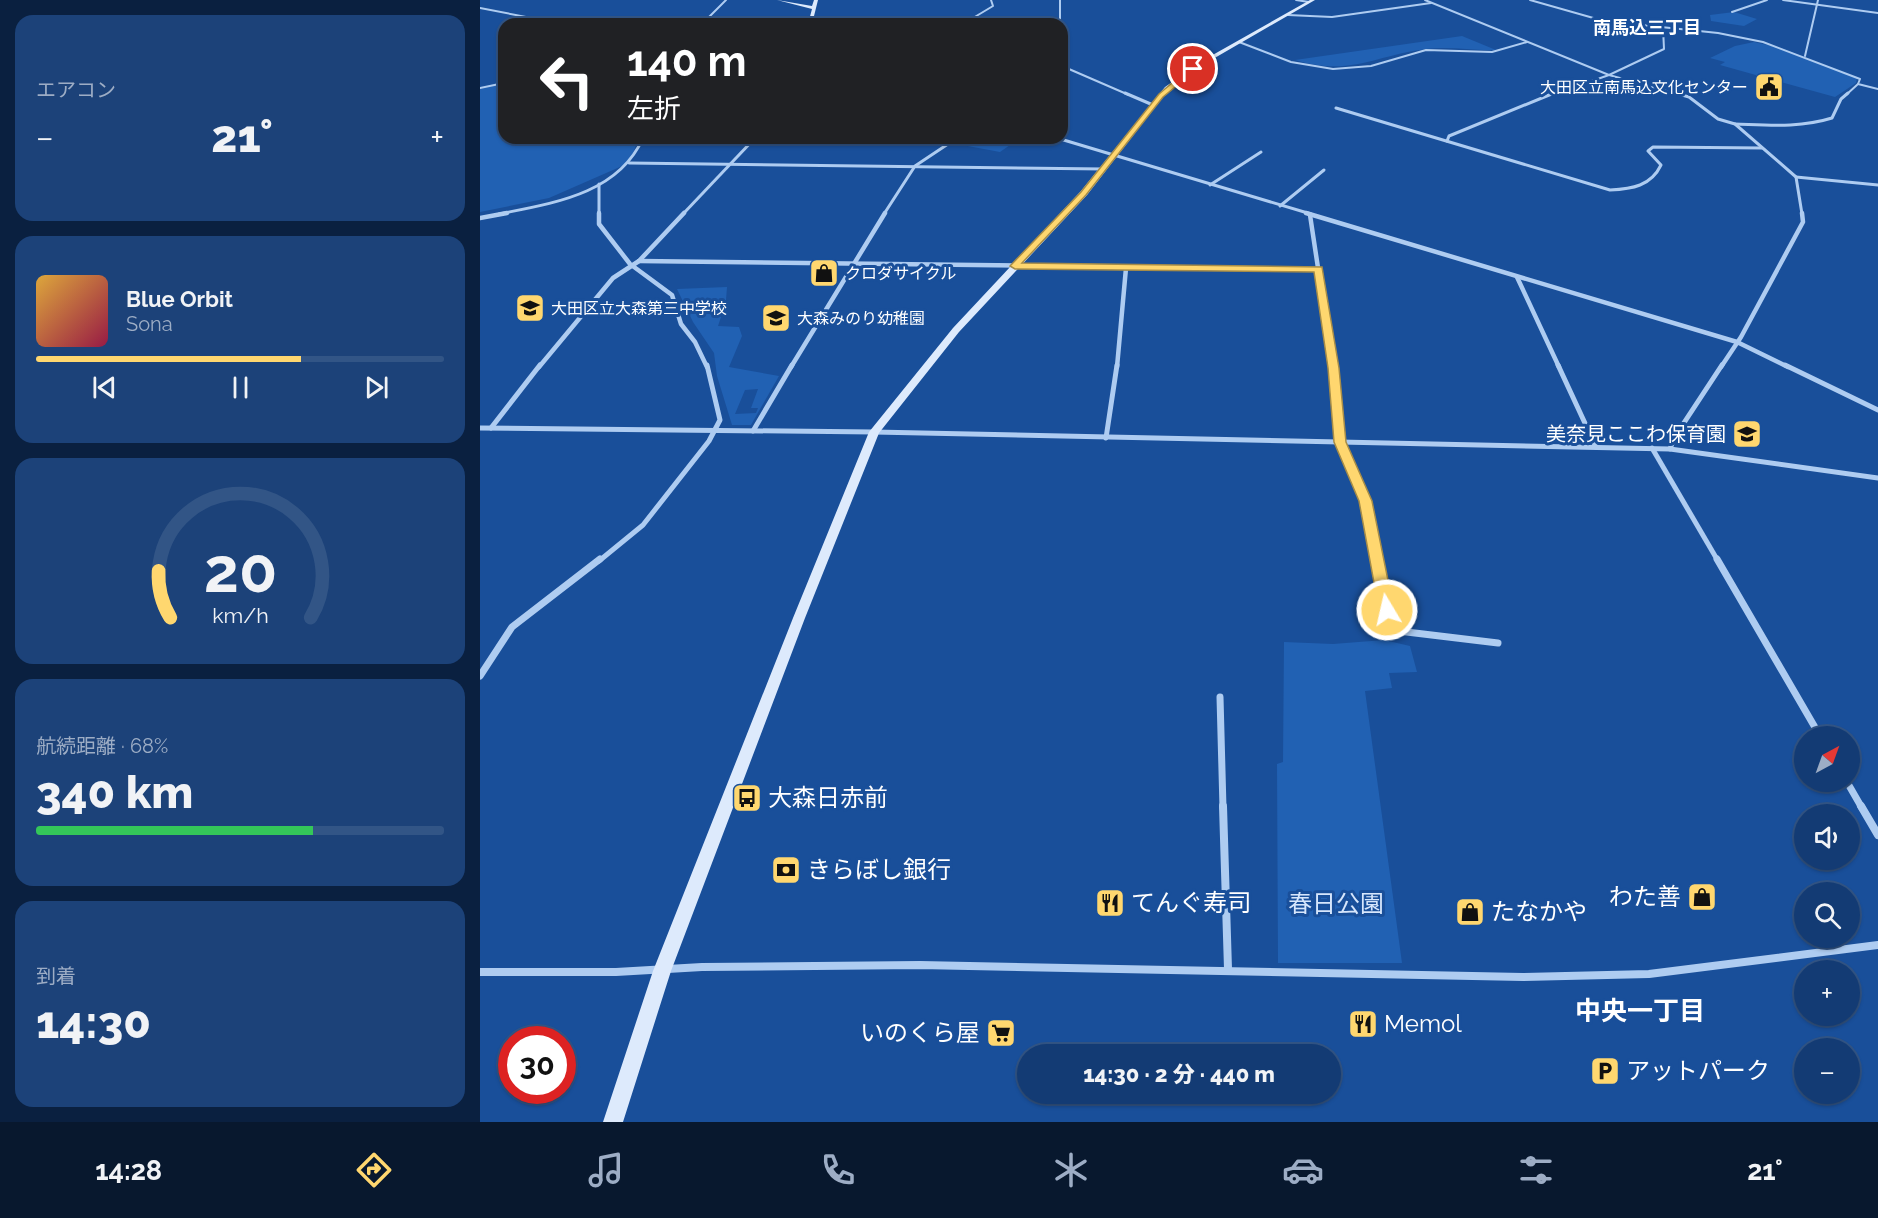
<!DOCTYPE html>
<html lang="ja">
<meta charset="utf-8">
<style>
body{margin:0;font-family:Raleway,"Noto Sans JP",sans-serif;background:#1c4279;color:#f1f3f6;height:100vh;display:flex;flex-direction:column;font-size:22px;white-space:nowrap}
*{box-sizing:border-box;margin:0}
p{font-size:20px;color:#9dadc5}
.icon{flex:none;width:33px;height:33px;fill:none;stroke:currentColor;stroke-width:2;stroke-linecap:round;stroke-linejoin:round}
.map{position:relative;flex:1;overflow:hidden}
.sheet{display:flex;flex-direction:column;gap:15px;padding:15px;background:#0a2040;width:480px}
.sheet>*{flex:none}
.banner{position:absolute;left:18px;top:18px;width:570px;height:126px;border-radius:18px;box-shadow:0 2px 4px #0004,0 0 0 2px #325586;background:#202124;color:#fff;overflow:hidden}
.needle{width:39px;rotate:41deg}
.buttons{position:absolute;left:1314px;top:726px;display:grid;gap:12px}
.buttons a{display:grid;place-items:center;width:66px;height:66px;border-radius:50%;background:#133b74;box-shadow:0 2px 4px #0004,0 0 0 2px #325586;font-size:30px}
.speed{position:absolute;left:18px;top:1026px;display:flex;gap:12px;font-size:30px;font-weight:700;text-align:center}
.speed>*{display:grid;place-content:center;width:78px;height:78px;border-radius:50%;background:#133b74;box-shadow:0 2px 4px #0004,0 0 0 2px #325586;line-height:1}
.speed .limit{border:9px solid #d22;background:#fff;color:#111}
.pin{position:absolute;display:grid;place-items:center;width:51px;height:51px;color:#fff;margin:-26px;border:3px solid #fff;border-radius:50%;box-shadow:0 2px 6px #0007}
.me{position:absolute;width:66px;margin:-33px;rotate:351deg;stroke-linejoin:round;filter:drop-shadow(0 0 4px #0008)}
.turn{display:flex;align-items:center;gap:21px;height:126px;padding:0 30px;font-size:27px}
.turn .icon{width:78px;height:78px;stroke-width:2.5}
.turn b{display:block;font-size:42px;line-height:51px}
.big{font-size:45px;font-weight:800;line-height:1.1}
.sheet .widget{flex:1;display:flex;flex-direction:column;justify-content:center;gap:9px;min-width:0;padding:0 21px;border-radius:18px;background:#1c4279}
.sheet .dial{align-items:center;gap:0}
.dial svg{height:156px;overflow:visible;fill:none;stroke:#325586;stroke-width:7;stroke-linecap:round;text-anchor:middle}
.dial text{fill:#f1f3f6;stroke:none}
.song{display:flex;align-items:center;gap:18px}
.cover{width:72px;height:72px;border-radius:9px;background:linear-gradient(135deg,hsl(40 70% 55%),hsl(340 70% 35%))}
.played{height:6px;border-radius:3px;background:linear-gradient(90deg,#ffd76f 65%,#325586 65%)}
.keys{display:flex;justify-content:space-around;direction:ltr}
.heat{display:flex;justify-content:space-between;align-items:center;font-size:33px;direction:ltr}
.charge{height:9px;border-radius:4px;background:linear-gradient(90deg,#34c759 68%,#325586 0)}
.trip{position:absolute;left:537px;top:1044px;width:324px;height:60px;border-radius:30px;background:#133b74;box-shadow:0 2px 4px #0004,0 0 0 2px #325586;font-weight:800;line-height:60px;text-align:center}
.dock{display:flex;height:96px;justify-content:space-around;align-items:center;background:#08182e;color:#9dadc5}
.dock .icon{width:42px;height:42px}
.dock .active{color:#ffd76f}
.dock b{font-size:27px;color:#f1f3f6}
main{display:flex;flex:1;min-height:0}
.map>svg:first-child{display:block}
.green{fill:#2161b3;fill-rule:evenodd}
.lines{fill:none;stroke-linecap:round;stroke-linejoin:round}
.street-far5{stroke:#aeccf1;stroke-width:2}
.street-far4{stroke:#aeccf1;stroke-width:3}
.street-far3{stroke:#aeccf1;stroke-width:4.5}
.street-far2{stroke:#aeccf1;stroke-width:5}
.street-far1{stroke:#aeccf1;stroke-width:7}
.street{stroke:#aeccf1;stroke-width:8}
.secondary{fill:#ddeafc;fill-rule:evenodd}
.route{fill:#ffd76f;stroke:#a68c48;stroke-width:1.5}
.labels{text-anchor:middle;stroke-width:6;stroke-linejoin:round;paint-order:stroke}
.far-poi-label{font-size:16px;fill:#fff;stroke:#194f9a;text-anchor:start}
.far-neighbourhood-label{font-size:18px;font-weight:bold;fill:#fff;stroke:#194f9a}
.poi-label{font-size:20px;fill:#fff;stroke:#194f9a;text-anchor:end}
.near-poi-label{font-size:24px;fill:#fff;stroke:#194f9a;text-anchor:start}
.near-park-label{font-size:24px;fill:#d6e6fc;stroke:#194f9a}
.near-neighbourhood-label{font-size:26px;font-weight:bold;fill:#fff;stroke:#194f9a}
</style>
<main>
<section class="sheet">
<div class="widget"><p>エアコン</p>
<div class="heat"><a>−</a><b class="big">21°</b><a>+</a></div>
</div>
<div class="widget">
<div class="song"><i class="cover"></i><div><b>Blue Orbit</b><p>Sona</p></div></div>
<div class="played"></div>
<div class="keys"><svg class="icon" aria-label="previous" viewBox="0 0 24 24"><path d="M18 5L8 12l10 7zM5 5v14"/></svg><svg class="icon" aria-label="pause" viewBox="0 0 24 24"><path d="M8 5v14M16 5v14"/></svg><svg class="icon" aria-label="next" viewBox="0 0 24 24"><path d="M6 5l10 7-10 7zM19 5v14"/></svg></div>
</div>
<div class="widget dial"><svg viewBox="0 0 100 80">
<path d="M14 69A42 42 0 1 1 86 69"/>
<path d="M14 69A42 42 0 0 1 8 45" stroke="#ffd76f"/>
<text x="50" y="56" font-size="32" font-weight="700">20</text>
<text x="50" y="72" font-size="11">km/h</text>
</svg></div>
<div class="widget"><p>航続距離 · 68%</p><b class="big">340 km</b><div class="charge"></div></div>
<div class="widget"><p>到着</p><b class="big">14:30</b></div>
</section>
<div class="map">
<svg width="1398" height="1122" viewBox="0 0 1398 1122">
<rect width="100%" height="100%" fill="#194f9a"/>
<g class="green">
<path d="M1254,12L1277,19L1264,26L1231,21L1230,15Z"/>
<path d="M982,36L1016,50C993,51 970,46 946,49C896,55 870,77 815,60Z"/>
<path d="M1274,42L1301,48L1377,78L1376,83L1355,97L1240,65L1245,62L1230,58L1255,46Z"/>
<path d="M24,84V138H159L149,163L69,198L0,212V89Z"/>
<path d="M486,138H540L520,152L477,144Z"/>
<path d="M247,287L246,300L238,313L241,317L238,326L259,327L262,336L249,367L299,376L271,425H252L237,376L234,353L213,322L197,289ZM278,389L271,408H278L276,413L255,414L265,390Z"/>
<path d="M904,640L930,646L937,672L909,673L912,688L885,691L922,963H798L797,764L803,762L804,642L853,644Z"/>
</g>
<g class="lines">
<g class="street-far5">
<path d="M580,0V24"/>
<path d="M816,0L829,2"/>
<path d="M945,0L1129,75L1201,95"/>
<path d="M1050,0L1124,21L1238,33L1283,42L1380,79L1378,84L1398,89"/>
<path d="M1303,0L1398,13"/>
<path d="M0,8L82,24"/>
<path d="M1252,12L1287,0"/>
<path d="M808,15L852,17L951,3"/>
<path d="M222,24L246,0"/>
<path d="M483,24L513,6L511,0"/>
<path d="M759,42L811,62L853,69L891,66L946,50L1012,52L1047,42"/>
<path d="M1325,56L1338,0"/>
<path d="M582,66L649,95"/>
<path d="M0,88L24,83"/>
<path d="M1072,95L1129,75L1184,49L1183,28"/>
<path d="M1366,95L1378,84"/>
</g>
<g class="street-far4">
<path d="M645,93L673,105"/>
<path d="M1195,93L1209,97L1238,119L1255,124L1316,177L1322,214"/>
<path d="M856,108L1130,190C1152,189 1171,186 1181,165L1168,151L1173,147L1282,148"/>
<path d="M1255,124C1288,125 1320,128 1352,118L1361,99L1368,93"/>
<path d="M577,138L831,214"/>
<path d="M967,141L969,136L1074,93"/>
<path d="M149,163L624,169"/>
<path d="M1316,177L1398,185"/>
<path d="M119,184V214"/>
<path d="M730,185L781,152"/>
<path d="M800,206L844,170"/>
<path d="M19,214C74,203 138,194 163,138"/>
<path d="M203,214L275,138"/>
<path d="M404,214L435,166L477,138"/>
</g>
<g class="street-far3">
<path d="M119,213V224L150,264L192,295L201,324L215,342L227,367"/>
<path d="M826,213L1257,342L1308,367"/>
<path d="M830,215L853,367"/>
<path d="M0,218L27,213"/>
<path d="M159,261L838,269"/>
<path d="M1037,277L1079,367"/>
<path d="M59,367L133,278L159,261L204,213"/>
<path d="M311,367L405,213"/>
<path d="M637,367L646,268"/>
<path d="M1241,367L1261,337L1323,222L1322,213"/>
</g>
<g class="street-far2">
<path d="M853,365L860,443L886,501L897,561"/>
<path d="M1078,365L1116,447"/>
<path d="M1305,365L1398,410"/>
<path d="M0,428L394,432L1190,449L1398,478"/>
<path d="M11,428L60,365"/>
<path d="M273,431L312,365"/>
<path d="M626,438L637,365"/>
<path d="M1172,448L1238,561"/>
<path d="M1190,449L1194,438L1242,365"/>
<path d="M119,561L163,525L229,441L240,420L227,365"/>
</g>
<g class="street-far1">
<path d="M897,559L910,630L1018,643"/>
<path d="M1237,559L1340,736"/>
<path d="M0,676L32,627L120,559"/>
<path d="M740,697L743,808"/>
<path d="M1367,782L1382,808"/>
</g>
<g class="street">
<path d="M743,806L748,969"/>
<path d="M1381,806L1398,835"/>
<path d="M0,972H136L222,967L440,965L1043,977L1169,974L1398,945"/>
</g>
<g class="secondary">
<path d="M297,0L332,6L334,0H338L332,24H328L332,9Z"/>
<path d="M830,0H835L726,63L689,89L607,195L479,332L399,433L325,618L191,971L143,1122H123L173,971L313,618L389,432L473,328L601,191L685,87L722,61Z"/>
</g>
</g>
<path class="route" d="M711,67L717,69L683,97L606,195L542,263L842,267L859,368L866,442L892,501L914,610L912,614H902L899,610L879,501L854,442L848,368L834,272L535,269L530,266L601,192L679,94Z"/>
<defs>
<g id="civic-square" transform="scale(1.5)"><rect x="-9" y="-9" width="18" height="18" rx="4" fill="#ffd76f" stroke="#194f9a"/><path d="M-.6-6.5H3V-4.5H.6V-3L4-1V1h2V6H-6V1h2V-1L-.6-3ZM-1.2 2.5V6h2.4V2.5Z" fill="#111"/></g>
<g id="shop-square" transform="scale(1.5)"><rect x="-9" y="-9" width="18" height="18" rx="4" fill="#ffd76f" stroke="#194f9a"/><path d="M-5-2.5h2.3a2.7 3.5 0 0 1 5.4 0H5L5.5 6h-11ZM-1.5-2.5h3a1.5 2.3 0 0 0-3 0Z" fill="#111"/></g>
<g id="school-square" transform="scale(1.5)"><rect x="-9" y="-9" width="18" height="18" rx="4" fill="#ffd76f" stroke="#194f9a"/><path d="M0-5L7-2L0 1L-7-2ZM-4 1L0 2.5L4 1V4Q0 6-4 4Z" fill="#111"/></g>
<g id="bus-square" transform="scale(1.5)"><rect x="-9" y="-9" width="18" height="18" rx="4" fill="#ffd76f" stroke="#194f9a"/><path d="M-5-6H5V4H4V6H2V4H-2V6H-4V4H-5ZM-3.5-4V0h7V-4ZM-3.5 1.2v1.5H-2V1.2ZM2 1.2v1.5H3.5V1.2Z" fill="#111"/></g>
<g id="bank-square" transform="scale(1.5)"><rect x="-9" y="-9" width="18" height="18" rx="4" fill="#ffd76f" stroke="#194f9a"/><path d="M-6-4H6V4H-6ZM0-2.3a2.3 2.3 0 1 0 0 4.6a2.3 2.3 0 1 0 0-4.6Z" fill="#111"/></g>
<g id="restaurant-square" transform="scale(1.5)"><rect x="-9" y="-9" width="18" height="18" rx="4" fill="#ffd76f" stroke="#194f9a"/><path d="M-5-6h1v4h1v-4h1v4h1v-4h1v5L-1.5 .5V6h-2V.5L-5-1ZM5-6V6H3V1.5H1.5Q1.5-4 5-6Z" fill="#111"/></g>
<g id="supermarket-square" transform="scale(1.5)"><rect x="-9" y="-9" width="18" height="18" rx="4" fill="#ffd76f" stroke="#194f9a"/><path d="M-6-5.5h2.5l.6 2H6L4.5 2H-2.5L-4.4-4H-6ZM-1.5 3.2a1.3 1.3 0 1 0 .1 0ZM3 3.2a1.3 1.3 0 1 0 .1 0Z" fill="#111"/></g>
<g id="parking-square" transform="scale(1.5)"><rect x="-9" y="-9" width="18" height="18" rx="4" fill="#ffd76f" stroke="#194f9a"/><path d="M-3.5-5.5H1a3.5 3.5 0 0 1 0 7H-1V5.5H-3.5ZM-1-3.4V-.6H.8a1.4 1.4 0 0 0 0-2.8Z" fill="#111"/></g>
</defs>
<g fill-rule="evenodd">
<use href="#civic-square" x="1289" y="87"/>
<use href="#shop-square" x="344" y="273"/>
<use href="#school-square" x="50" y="308"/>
<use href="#school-square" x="296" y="318"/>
<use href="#school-square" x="1267" y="434"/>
<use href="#bus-square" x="267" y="798"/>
<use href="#bank-square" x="306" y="870"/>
<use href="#shop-square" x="1222" y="897"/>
<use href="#restaurant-square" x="630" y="903"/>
<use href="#shop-square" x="990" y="912"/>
<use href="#restaurant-square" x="883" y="1024"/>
<use href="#supermarket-square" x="521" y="1033"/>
<use href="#parking-square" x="1125" y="1071"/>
</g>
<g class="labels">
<g class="far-poi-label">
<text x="1268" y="93" text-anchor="end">大田区立南馬込文化センター</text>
<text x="365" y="279">クロダサイクル</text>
<text x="71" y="314">大田区立大森第三中学校</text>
<text x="317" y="324">大森みのり幼稚園</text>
</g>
<g class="far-neighbourhood-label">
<text x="1167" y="34">南馬込三丁目</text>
</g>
<g class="poi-label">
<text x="1246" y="441">美奈見ここわ保育園</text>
</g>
<g class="near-poi-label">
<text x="288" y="806">大森日赤前</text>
<text x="327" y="878">きらぼし銀行</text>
<text x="1201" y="905" text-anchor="end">わた善</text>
<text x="651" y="911">てんぐ寿司</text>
<text x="1011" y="920">たなかや</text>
<text x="904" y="1032">Memol</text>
<text x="500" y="1041" text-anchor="end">いのくら屋</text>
<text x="1146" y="1079">アットパーク</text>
</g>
<g class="near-park-label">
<text x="856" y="912">春日公園</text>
</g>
<g class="near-neighbourhood-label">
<text x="1160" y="1020">中央一丁目</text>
</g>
</g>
</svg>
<div class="buttons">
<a><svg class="needle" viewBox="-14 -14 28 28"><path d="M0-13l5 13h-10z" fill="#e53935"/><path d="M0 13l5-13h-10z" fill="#9dadc5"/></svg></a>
<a><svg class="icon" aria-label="sound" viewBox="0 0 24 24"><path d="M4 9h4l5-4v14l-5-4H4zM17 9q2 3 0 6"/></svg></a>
<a><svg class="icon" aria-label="search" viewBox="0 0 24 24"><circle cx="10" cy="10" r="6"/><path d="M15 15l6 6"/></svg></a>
<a>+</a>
<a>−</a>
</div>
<div class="speed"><div class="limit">30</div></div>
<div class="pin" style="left:713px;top:69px;background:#d93025"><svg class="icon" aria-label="arrive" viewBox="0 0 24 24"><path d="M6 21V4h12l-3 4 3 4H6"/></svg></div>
<svg class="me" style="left:907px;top:610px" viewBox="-20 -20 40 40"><circle r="17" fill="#ffd76f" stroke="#fff" stroke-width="3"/><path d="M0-11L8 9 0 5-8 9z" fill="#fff"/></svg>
<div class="trip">14:30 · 2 分 · 440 m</div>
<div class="banner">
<div class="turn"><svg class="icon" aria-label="left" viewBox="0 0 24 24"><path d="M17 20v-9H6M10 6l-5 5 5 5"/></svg><div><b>140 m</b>左折</div></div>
</div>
</div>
</main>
<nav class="dock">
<b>14:28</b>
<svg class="icon active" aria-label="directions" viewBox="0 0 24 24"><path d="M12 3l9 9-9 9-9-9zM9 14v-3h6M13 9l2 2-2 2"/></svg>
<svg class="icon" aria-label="music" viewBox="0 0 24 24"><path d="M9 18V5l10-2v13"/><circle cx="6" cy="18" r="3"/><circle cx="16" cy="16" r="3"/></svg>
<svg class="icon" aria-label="phone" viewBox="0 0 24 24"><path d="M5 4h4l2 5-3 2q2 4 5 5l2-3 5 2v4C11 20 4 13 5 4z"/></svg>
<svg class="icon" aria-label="climate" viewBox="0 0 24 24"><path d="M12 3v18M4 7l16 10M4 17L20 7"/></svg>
<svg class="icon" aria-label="car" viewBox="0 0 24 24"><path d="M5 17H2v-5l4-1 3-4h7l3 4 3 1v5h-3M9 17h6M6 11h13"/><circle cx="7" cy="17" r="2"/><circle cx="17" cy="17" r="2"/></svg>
<svg class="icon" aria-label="filters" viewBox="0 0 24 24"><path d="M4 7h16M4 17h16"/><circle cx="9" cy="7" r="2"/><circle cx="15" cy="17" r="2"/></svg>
<b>21°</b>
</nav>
